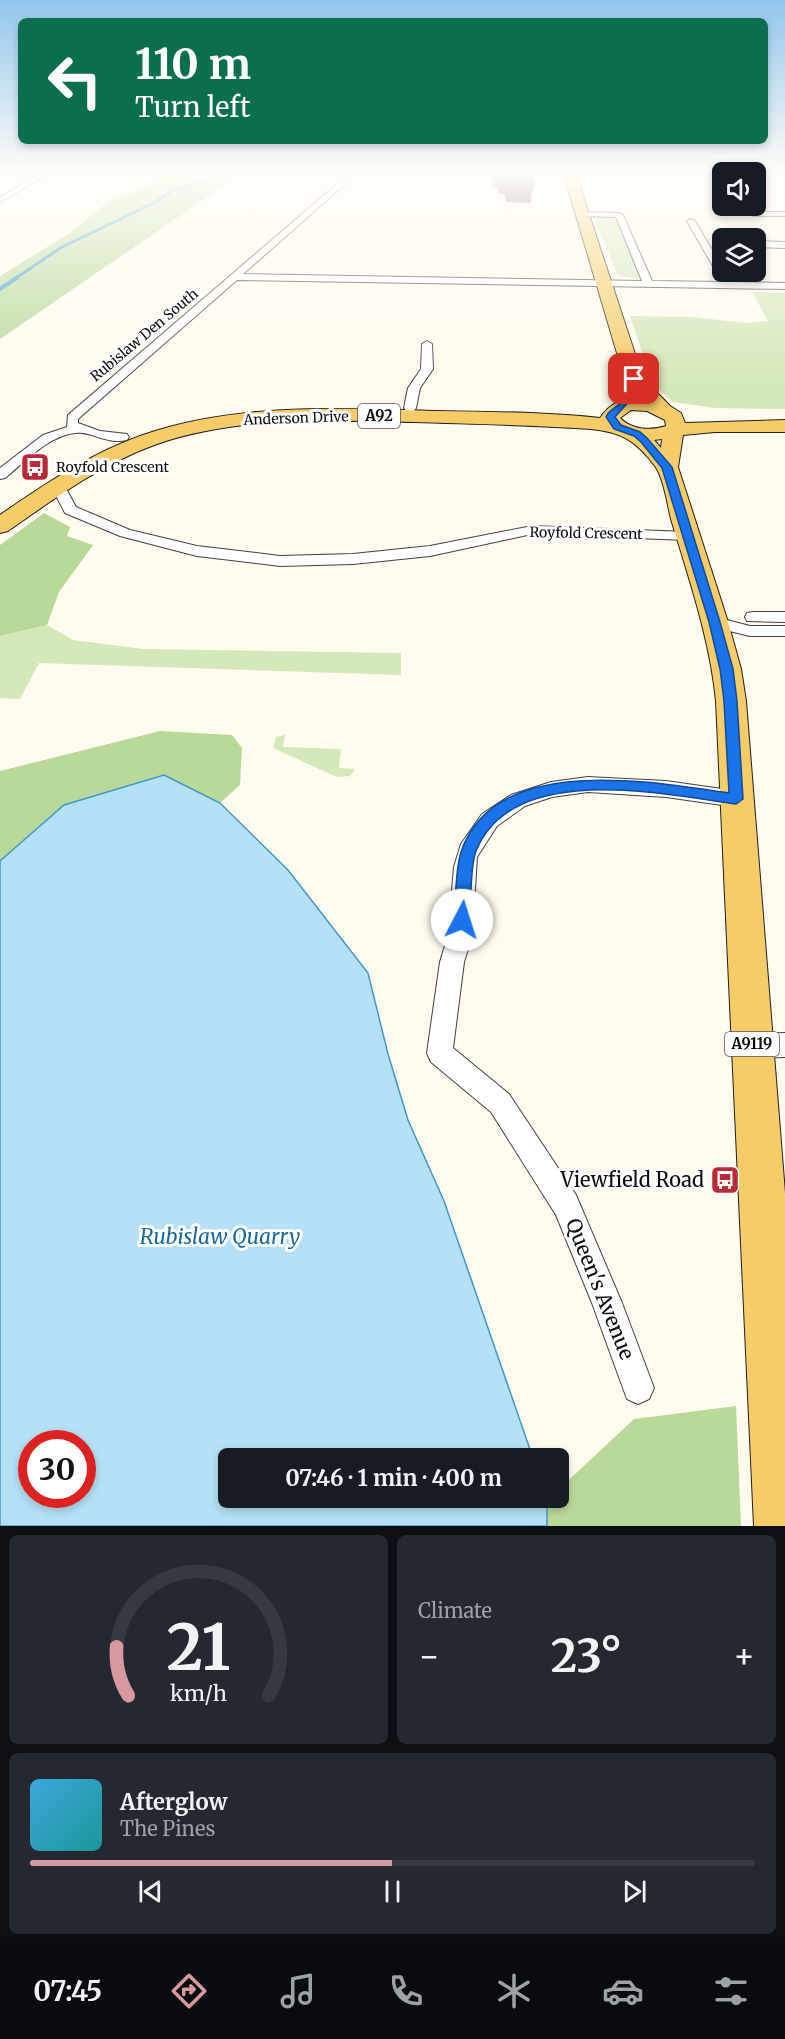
<!DOCTYPE html>
<meta charset="utf-8">
<style>
body{margin:0;font-family:Merriweather,serif;background:#242831;color:#f1f3f6;height:100vh;display:flex;flex-direction:column;font-size:22px;white-space:nowrap}
*{box-sizing:border-box;margin:0}
p{font-size:20px;color:#9ea1a6}
.icon{flex:none;width:33px;height:33px;fill:none;stroke:currentColor;stroke-width:2;stroke-linecap:round;stroke-linejoin:round}
.map{position:relative;height:1526px;overflow:hidden}
.side{display:flex;flex-direction:column;gap:9px;padding:9px;background:#0d0f14;flex:1}
.side>*{flex:none}
.top-card{position:absolute;left:18px;top:18px;width:750px;height:126px;border-radius:9px;box-shadow:0 3px 9px #0003;background:#0b6e4f;color:#fff;overflow:hidden}
.tools{position:absolute;left:712px;top:162px;display:grid;gap:12px}
.tools a{display:grid;place-items:center;width:54px;height:54px;border-radius:9px;background:#171b24;box-shadow:0 3px 9px #0003;font-size:30px}
.speed{position:absolute;left:18px;top:1430px;display:flex;gap:12px;font-size:30px;font-weight:700;text-align:center}
.speed>*{display:grid;place-content:center;width:78px;height:78px;border-radius:50%;background:#171b24;box-shadow:0 3px 9px #0003;line-height:1}
.speed .limit{border:9px solid #d22;background:#fff;color:#111}
.pin{position:absolute;display:grid;place-items:center;width:51px;height:51px;color:#fff;margin:-26px;border-radius:12px;box-shadow:0 3px 9px #0006}
.me{position:absolute;width:66px;margin:-33px;rotate:5deg;stroke-linejoin:round;filter:drop-shadow(0 0 4px #0008)}
.turn{display:flex;align-items:center;gap:21px;height:126px;padding:0 18px;font-size:27px}
.turn .icon{width:78px;height:78px;stroke-width:2.5}
.turn b{display:block;font-size:42px;line-height:51px}
.big{font-size:45px;font-weight:700;line-height:1.1}
.side .widget{flex:1;display:flex;flex-direction:column;justify-content:center;gap:9px;min-width:0;padding:0 21px;border-radius:9px;background:#242831}
.side .dial{align-items:center;gap:0}
.dial svg{height:156px;overflow:visible;fill:none;stroke:#363941;stroke-width:7;stroke-linecap:round;text-anchor:middle}
.dial text{fill:#f1f3f6;stroke:none}
.song{display:flex;align-items:center;gap:18px}
.cover{width:72px;height:72px;border-radius:9px;background:linear-gradient(135deg,hsl(200 70% 55%),hsl(180 70% 35%))}
.played{height:6px;border-radius:3px;background:linear-gradient(90deg,#d898a0 50%,#363941 50%)}
.keys{display:flex;justify-content:space-around;direction:ltr}
.heat{display:flex;justify-content:space-between;align-items:center;font-size:33px;direction:ltr}
.side .tiles{flex:1;display:grid;gap:9px;grid-template-columns:1fr 1fr}
.widget:last-child{grid-column:span 2}
.trip{position:absolute;left:218px;top:1448px;width:351px;height:60px;border-radius:9px;background:#171b24;box-shadow:0 3px 9px #0003;font-weight:700;line-height:60px;text-align:center}
.dock{display:flex;height:96px;justify-content:space-around;align-items:center;background:#090b0e;color:#9ea1a6}
.dock .icon{width:42px;height:42px}
.dock .on{color:#d898a0}
.dock b{font-size:27px;color:#f1f3f6}
.map>svg:first-child{display:block}
.green{fill:#d4e8b9}
.forest{fill:#b9d999}
.water{fill:#b5e0f5;stroke:#3d99ca;stroke-width:1.5;fill-rule:evenodd}
.lines{fill:none;stroke-linecap:round;stroke-linejoin:round}
.stream-far1{stroke:#3d99ca;stroke-width:3}
.stream{stroke:#3d99ca;stroke-width:4}
.minor-casing{stroke:#414141;stroke-width:2}
.primary-casing{stroke:#1f1f1f;stroke-width:2}
.minor{fill:#fff;fill-rule:evenodd}
.primary{fill:#f5cc68;fill-rule:evenodd}
.wall{fill:#4a4340}
.building{fill:#564e4a;stroke:#3c3734;stroke-width:1.5}
.route{fill:#1a73e8;stroke:#114b97;stroke-width:1.5}
.labels{text-anchor:middle;stroke-width:6;stroke-linejoin:round;paint-order:stroke}
.far-street-label{font-size:14px;fill:#0e0e0e;stroke:#fff}
.far-poi-label{font-size:14px;fill:#0e0e0e;stroke:#fff;text-anchor:start}
.shield{fill:#fff;stroke:#565656;stroke-width:1.5}
.shield-label{font-size:15px;font-weight:bold;fill:#0e0e0e}
.near-poi-label{font-size:20px;fill:#0e0e0e;stroke:#fff;text-anchor:end}
.near-street-label{font-size:20px;fill:#0e0e0e;stroke:#fff}
.near-water-label{font-size:21px;font-style:italic;fill:#1a6a9d;stroke:#fff}
</style>
<div class="map">
<svg width="785" height="1526" viewBox="0 0 785 1526">
<rect width="100%" height="100%" fill="#fffbef"/>
<g class="green">
<path d="M599,217L617,219L641,279L618,276L595,220Z"/>
<path d="M752,292L785,293V409L716,408L673,402L654,386L630,316L693,317L745,323L768,321Z"/>
<path d="M47,625L73,640L143,649L401,653V675L39,663L20,699L0,698V636Z"/>
<path d="M285,735L283,747L341,749L339,768L355,769L350,776L337,777L273,748L276,737Z"/>
</g>
<g class="forest">
<path d="M174,172H244L0,339V276L70,233L108,202L146,187Z"/>
<path d="M44,513L70,527L67,536L93,545L59,592L47,625L0,636V545Z"/>
<path d="M160,731L232,735L242,748L240,785L220,803L164,775L64,805L0,861V771Z"/>
<path d="M736,1406L741,1526H547L548,1500L551,1497H558V1490L634,1419Z"/>
</g>
<path class="water" d="M164,775L220,803L288,870L368,973L388,1054L408,1120L444,1201L533,1458H228V1497H547V1526H0V861L64,805ZM32,1443H82V1494H32Z"/>
<g class="lines">
<path class="stream-far1" d="M16,278L62,247L156,202L171,191L208,180L216,172"/>
<path class="stream" d="M0,289L18,277"/>
<g class="minor-casing">
<g id="minor">
<path d="M43,172H52L0,202V197Z"/>
<path d="M351,172H359L243,274L642,281L616,217L582,216L578,214L582,212L619,213L623,215L652,281L722,282L687,221L691,219L695,221L731,282L785,283V289L237,280L78,419V423L100,431L127,434L129,437L127,440C107,445 91,431 76,433C49,435 25,462 5,478L0,479V468L43,435L67,427L68,415Z"/>
<path d="M719,172H726H723V176Z"/>
<path d="M743,206H751L755,212H785V216H753Z"/>
<path d="M756,241L785,242V248L756,247Z"/>
<path d="M427,341L432,344L433,369L420,388L416,408L414,411H406L404,408L408,388L421,369L422,344Z"/>
<path d="M58,482L63,483L76,507L130,530L197,546L280,556L353,554L430,546L532,526L687,532L694,536L687,540L532,534L430,556L353,564L280,566L197,556L120,536L65,513L51,486Z"/>
<path d="M753,612H785V622L747,621L745,617L747,613Z"/>
<path d="M715,617L750,626H785V636H750L709,626L707,622L709,618Z"/>
<path d="M588,777L666,781L736,791L743,794L746,799L743,804L736,807L666,797L588,792L552,797L525,806L497,826L477,857L472,936L464,962L453,1048L509,1094L576,1195L622,1303L654,1388L649,1399L638,1404L627,1399L592,1303L556,1215L491,1112L431,1062L427,1053L440,962L448,936L454,867L461,844L482,814L511,795L551,782Z"/>
<path d="M785,1033V1057L752,1058L743,1055L739,1046L743,1037L752,1034Z"/>
</g>
</g>
<g class="primary-casing">
<path id="primary" d="M563,172H575L643,378L670,406L681,413L685,423L785,420V432H715L683,435L678,467L728,622L741,669L746,701L785,1193V1526H754L716,701C710,639 689,579 671,519C667,503 664,479 655,466C636,441 622,432 591,429C532,425 473,424 414,422C329,420 239,416 157,444C103,463 55,498 8,531L0,533V515C45,484 91,453 143,435C237,403 338,408 436,411C491,412 546,412 600,418C611,402 623,398 641,399L625,380ZM631,410L647,411L665,420L666,426C651,431 632,430 620,418ZM662,439L661,448L654,440Z"/>
</g>
<use href="#minor" class="minor"/>
<use href="#primary" class="primary"/>
</g>
<path class="wall" d="M492,172H533L531,203L506,202L505,194H499L498,187H493Z"/>
<path class="building" d="M494,172H533V190H507L506,182H500L499,175H494Z"/>
<linearGradient id="sky" x2="0" y2="1"><stop stop-color="#93c6ed"/><stop offset="0.45" stop-color="#fffdf8"/><stop offset="1" stop-color="#fffdf8" stop-opacity="0"/></linearGradient>
<rect width="785" height="386" fill="url(#sky)"/>
<path class="route" d="M631,377L638,379L631,399L615,417L621,425L640,432L647,438L672,467L720,622L733,669L737,701L743,799L736,804C662,794 512,761 476,851C470,866 471,903 470,920L467,925L462,927L456,925L454,920C456,900 455,870 461,852C495,752 651,782 729,793L724,701L720,669L709,622L662,468L641,442L634,436L614,429L606,417C609,409 616,409 621,402C626,395 628,385 631,377Z"/>
<defs>
<g id="bus-square" transform="scale(1.5)"><rect x="-9" y="-9" width="18" height="18" rx="4" fill="#ba2937" stroke="#fff"/><path d="M-5-6H5V4H4V6H2V4H-2V6H-4V4H-5ZM-3.5-4V0h7V-4ZM-3.5 1.2v1.5H-2V1.2ZM2 1.2v1.5H3.5V1.2Z" fill="#fff"/></g>
</defs>
<g fill-rule="evenodd">
<use href="#bus-square" x="35" y="467"/>
<use href="#bus-square" x="725" y="1180"/>
</g>
<g class="labels">
<g class="far-street-label">
<text transform="translate(144 335) rotate(-40)" y="5">Rubislaw Den South</text>
<text transform="translate(296 418) rotate(-2)" y="5">Anderson Drive</text>
<text transform="translate(586 533) rotate(1)" y="5">Royfold Crescent</text>
</g>
<g class="far-poi-label">
<text x="56" y="472">Royfold Crescent</text>
</g>
<g class="shield">
<rect x="358" y="404" width="42" height="24" rx="4.5"/>
<rect x="725" y="1032" width="54" height="24" rx="4.5"/>
</g>
<g class="shield-label">
<text x="379" y="421">A92</text>
<text x="752" y="1049">A9119</text>
</g>
<g class="near-poi-label">
<text x="704" y="1187">Viewfield Road</text>
</g>
<g class="near-street-label">
<text transform="translate(600 1289) rotate(68)" y="7">Queen's Avenue</text>
</g>
<g class="near-water-label">
<text x="220" y="1244">Rubislaw Quarry</text>
</g>
</g>
</svg>
<div class="tools">
<a><svg class="icon" aria-label="sound" viewBox="0 0 24 24"><path d="M4 9h4l5-4v14l-5-4H4zM17 9q2 3 0 6"/></svg></a>
<a><svg class="icon" aria-label="layers" viewBox="0 0 24 24"><path d="M12 4l9 5-9 5-9-5zM3 14l9 5 9-5"/></svg></a>
</div>
<div class="speed"><div class="limit">30</div></div>
<div class="pin" style="left:634px;top:379px;background:#d93025"><svg class="icon" aria-label="arrive" viewBox="0 0 24 24"><path d="M6 21V4h12l-3 4 3 4H6"/></svg></div>
<svg class="me" style="left:462px;top:920px" viewBox="-20 -20 40 40"><circle r="19" fill="#fff"/><path d="M0-13L10 11 0 6-10 11z" fill="#1a73e8"/></svg>
<div class="trip">07:46 · 1 min · 400 m</div>
<div class="top-card">
<div class="turn"><svg class="icon" aria-label="left" viewBox="0 0 24 24"><path d="M17 20v-9H6M10 6l-5 5 5 5"/></svg><div><b>110 m</b>Turn left</div></div>
</div>
</div>
<section class="side">
<div class="tiles">
<div class="widget dial"><svg viewBox="0 0 100 80">
<path d="M14 69A42 42 0 1 1 86 69"/>
<path d="M14 69A42 42 0 0 1 8 44" stroke="#d898a0"/>
<text x="50" y="56" font-size="32" font-weight="700">21</text>
<text x="50" y="72" font-size="11">km/h</text>
</svg></div>
<div class="widget"><p>Climate</p>
<div class="heat"><a>−</a><b class="big">23°</b><a>+</a></div>
</div>
<div class="widget">
<div class="song"><i class="cover"></i><div><b>Afterglow</b><p>The Pines</p></div></div>
<div class="played"></div>
<div class="keys"><svg class="icon" aria-label="previous" viewBox="0 0 24 24"><path d="M18 5L8 12l10 7zM5 5v14"/></svg><svg class="icon" aria-label="pause" viewBox="0 0 24 24"><path d="M8 5v14M16 5v14"/></svg><svg class="icon" aria-label="next" viewBox="0 0 24 24"><path d="M6 5l10 7-10 7zM19 5v14"/></svg></div>
</div>
</div>
</section>
<nav class="dock">
<b>07:45</b>
<svg class="icon on" aria-label="directions" viewBox="0 0 24 24"><path d="M12 3l9 9-9 9-9-9zM9 14v-3h6M13 9l2 2-2 2"/></svg>
<svg class="icon" aria-label="music" viewBox="0 0 24 24"><path d="M9 18V5l10-2v13"/><circle cx="6" cy="18" r="3"/><circle cx="16" cy="16" r="3"/></svg>
<svg class="icon" aria-label="phone" viewBox="0 0 24 24"><path d="M5 4h4l2 5-3 2q2 4 5 5l2-3 5 2v4C11 20 4 13 5 4z"/></svg>
<svg class="icon" aria-label="climate" viewBox="0 0 24 24"><path d="M12 3v18M4 7l16 10M4 17L20 7"/></svg>
<svg class="icon" aria-label="car" viewBox="0 0 24 24"><path d="M5 17H2v-5l4-1 3-4h7l3 4 3 1v5h-3M9 17h6M6 11h13"/><circle cx="7" cy="17" r="2"/><circle cx="17" cy="17" r="2"/></svg>
<svg class="icon" aria-label="filters" viewBox="0 0 24 24"><path d="M4 7h16M4 17h16"/><circle cx="9" cy="7" r="2"/><circle cx="15" cy="17" r="2"/></svg>
</nav>
